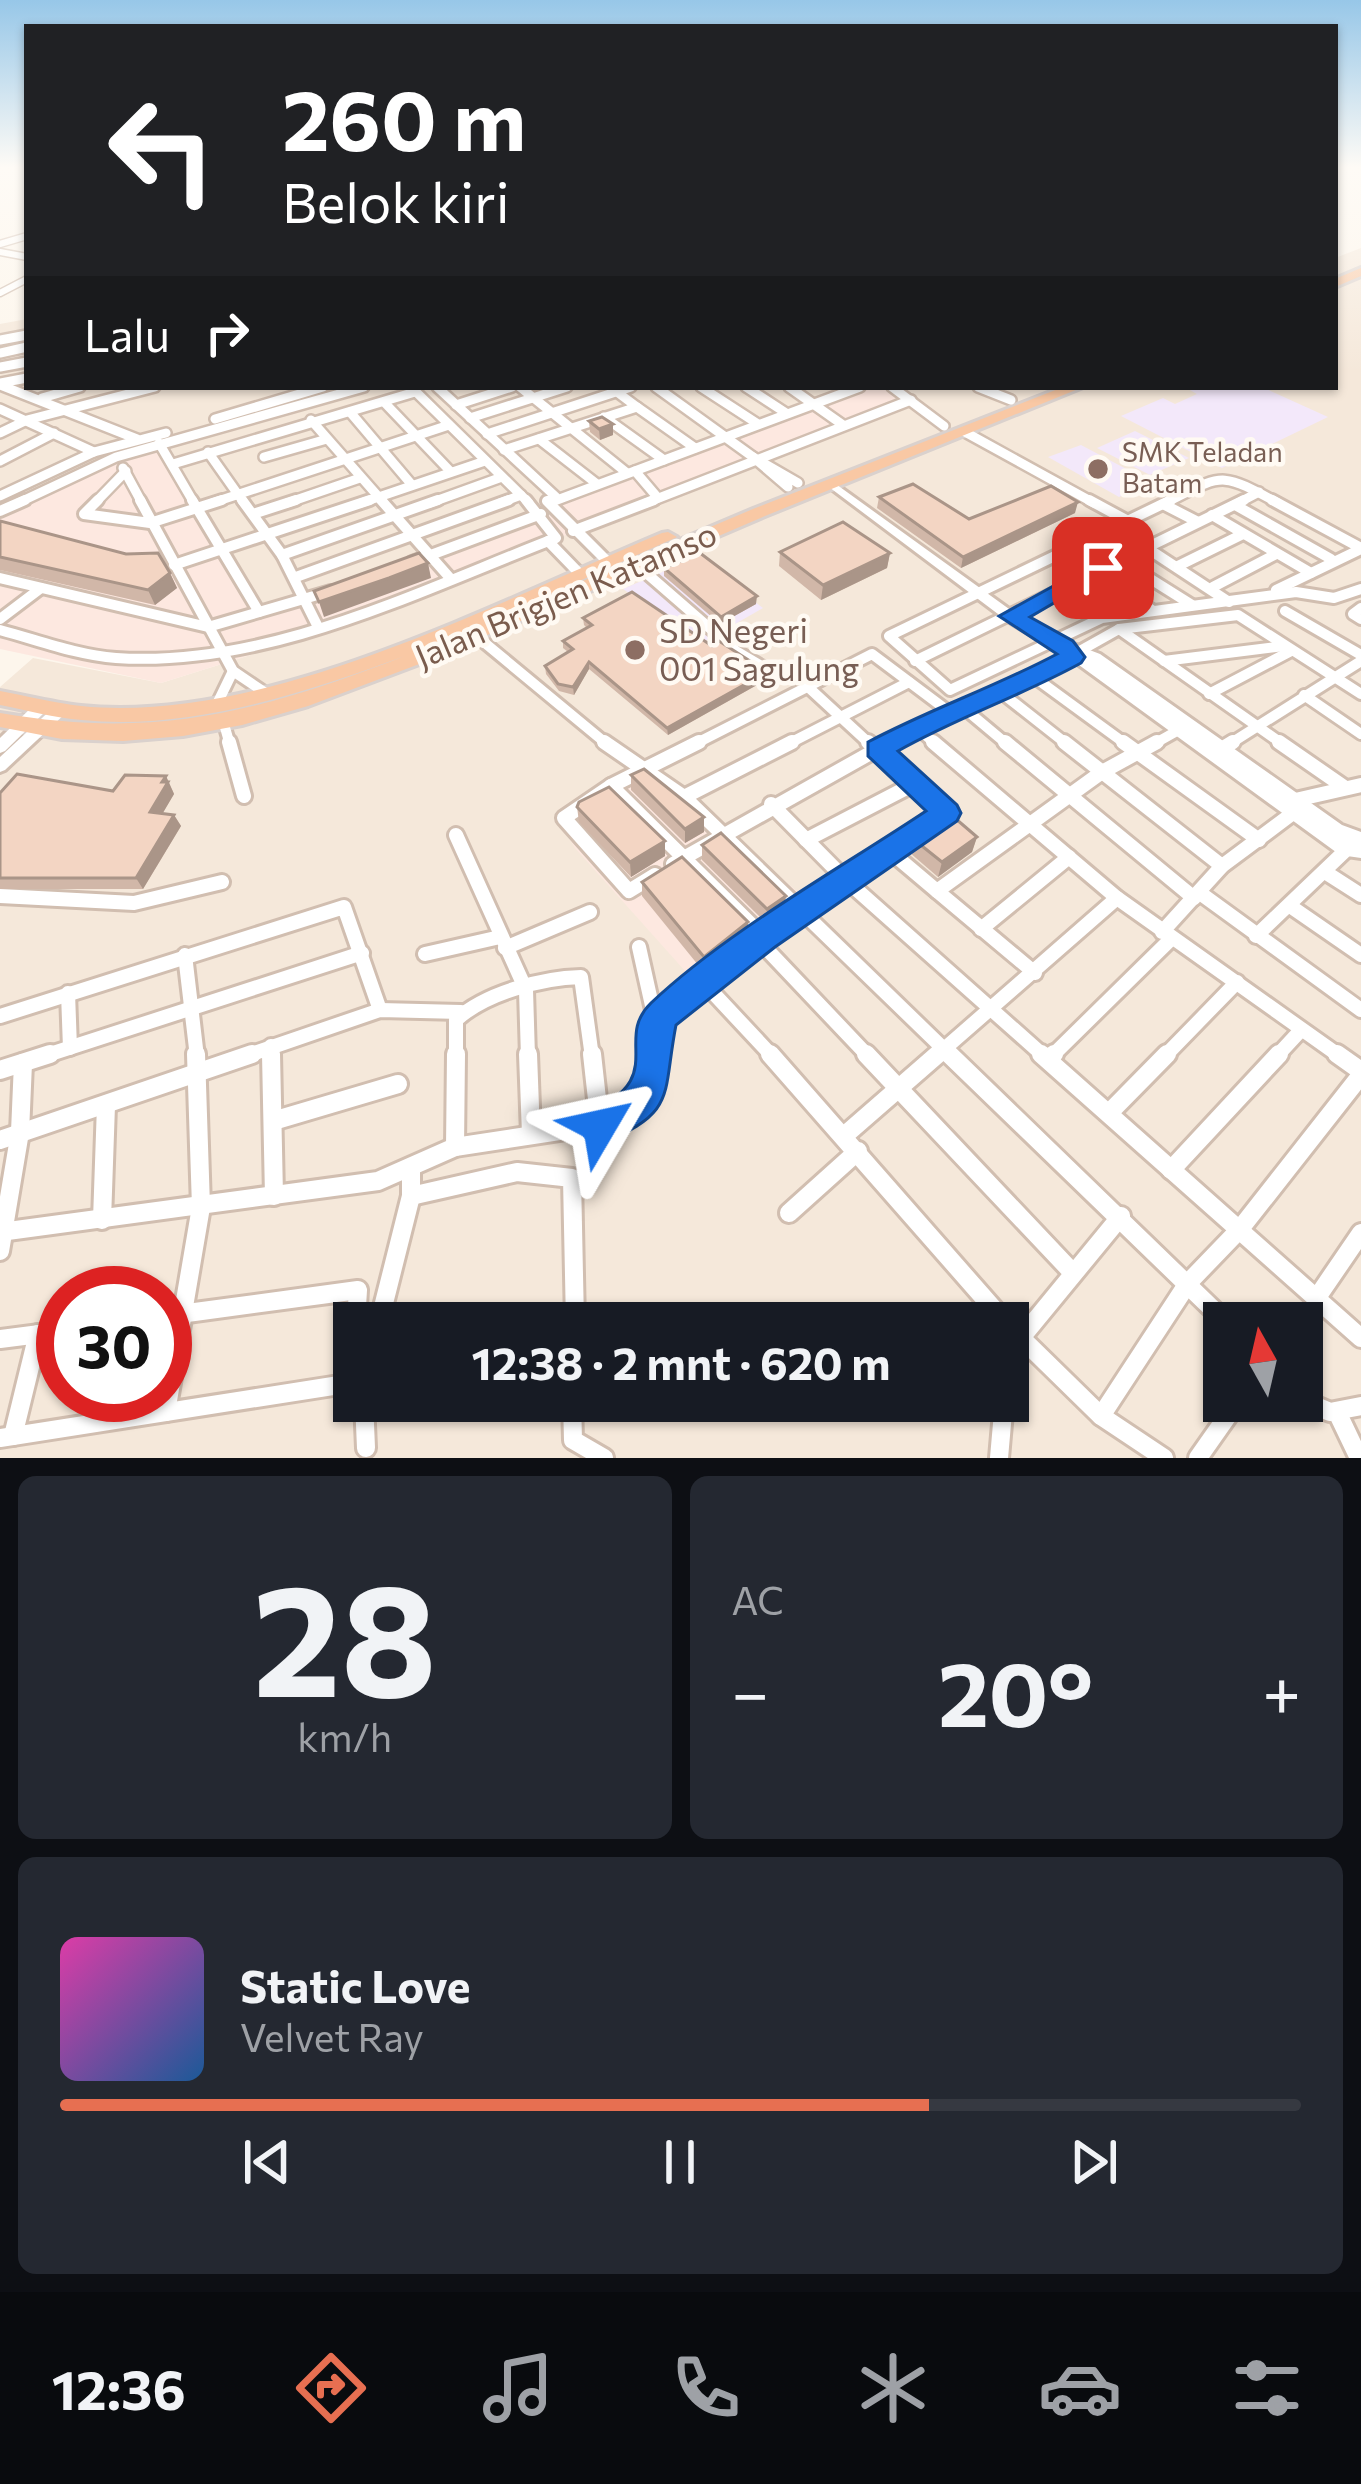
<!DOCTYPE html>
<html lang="id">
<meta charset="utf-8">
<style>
body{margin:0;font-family:Commissioner,sans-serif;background:#242831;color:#f1f3f6;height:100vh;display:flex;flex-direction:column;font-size:45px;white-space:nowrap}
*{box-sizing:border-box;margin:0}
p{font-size:39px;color:#9ea1a6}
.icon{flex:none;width:66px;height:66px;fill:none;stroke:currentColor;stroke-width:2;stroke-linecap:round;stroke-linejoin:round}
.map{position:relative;height:1458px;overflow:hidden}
.panel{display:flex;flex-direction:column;gap:18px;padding:18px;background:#0d0f14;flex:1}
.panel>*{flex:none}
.hud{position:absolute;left:24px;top:24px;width:1314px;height:366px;border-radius:0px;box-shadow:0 3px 9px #0004;background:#202124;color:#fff;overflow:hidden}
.needle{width:78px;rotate:352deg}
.buttons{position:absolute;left:1203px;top:1302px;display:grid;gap:24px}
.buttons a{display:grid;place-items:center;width:120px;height:120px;border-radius:0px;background:#171b24;box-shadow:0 3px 9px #0004;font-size:60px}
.speed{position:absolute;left:36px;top:1266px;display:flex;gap:24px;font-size:60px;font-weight:700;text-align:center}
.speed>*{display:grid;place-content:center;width:156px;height:156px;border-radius:50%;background:#171b24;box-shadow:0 3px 9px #0004;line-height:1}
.speed .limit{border:18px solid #d22;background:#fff;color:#111}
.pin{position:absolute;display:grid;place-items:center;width:102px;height:102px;color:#fff;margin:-51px;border-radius:24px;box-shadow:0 6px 18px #0006}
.me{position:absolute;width:132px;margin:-66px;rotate:54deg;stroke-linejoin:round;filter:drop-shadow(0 0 9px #0008)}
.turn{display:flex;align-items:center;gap:42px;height:252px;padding:0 60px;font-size:54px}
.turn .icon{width:156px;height:156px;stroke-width:2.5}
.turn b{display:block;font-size:84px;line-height:102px}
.then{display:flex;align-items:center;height:114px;padding:0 60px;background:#0003;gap:24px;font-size:45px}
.big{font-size:90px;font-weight:700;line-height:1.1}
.panel .card{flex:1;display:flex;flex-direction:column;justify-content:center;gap:18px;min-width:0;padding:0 42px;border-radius:18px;background:#242831}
.panel .dial{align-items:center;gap:0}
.dial b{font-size:156px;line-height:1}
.song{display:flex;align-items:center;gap:36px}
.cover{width:144px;height:144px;border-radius:18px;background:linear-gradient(135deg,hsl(320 70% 55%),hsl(210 70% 35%))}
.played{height:12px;border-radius:6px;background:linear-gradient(90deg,#e76f51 70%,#363941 70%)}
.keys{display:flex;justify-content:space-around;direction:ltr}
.heat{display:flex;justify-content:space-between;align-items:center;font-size:66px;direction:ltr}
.panel .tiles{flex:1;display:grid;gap:18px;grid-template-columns:1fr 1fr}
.card:last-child{grid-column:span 2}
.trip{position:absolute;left:333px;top:1302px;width:696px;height:120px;border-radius:0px;background:#171b24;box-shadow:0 3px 9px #0004;font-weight:700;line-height:120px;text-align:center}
.dock{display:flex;height:192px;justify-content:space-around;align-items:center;background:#090b0e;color:#9ea1a6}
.dock .icon{width:84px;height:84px}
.dock .selected{color:#e76f51}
.dock b{font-size:54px;color:#f1f3f6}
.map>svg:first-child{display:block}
.residential{fill:#f5e8da;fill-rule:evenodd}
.commercial{fill:#fde8e0}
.education{fill:#f3e8fa}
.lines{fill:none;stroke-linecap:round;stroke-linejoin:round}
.minor-far4-casing{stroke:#d1beb0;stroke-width:9}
.minor-far3-casing{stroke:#d1beb0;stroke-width:14}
.minor-far2-casing{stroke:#d1beb0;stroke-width:16}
.minor-far1-casing{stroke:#d1beb0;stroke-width:20}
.minor-casing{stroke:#d1beb0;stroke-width:24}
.tertiary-casing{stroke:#d1beb0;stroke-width:6}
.trunk-casing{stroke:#dad1cd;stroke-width:6}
.minor-far4{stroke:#fff;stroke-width:6}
.minor-far3{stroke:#fff;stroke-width:9}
.minor-far2{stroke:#fff;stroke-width:10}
.minor-far1{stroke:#fff;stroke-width:14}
.minor{stroke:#fff;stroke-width:18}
.tertiary{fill:#fff;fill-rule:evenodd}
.trunk{fill:#f9c8a4;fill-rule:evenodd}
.wall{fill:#d1b7a8}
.shaded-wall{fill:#aa9588}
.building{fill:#f3d5c3;stroke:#aa9588;stroke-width:3}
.route{fill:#1a73e8;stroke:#114b97;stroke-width:3}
.education-dot{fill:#8d6e63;stroke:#fffaf3;stroke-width:4.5}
.labels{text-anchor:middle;stroke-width:9;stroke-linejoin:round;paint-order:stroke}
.far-education-label{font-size:27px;fill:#785e54;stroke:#fffaf3;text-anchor:start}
.street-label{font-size:33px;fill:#7a5c4d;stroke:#fffaf3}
.education-label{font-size:33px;fill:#785e54;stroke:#fffaf3;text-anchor:start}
</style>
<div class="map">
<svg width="1361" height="1458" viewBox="0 0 1361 1458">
<rect width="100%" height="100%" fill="#fdf6ec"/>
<path class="residential" d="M1361,248V1458H0V687L33,658L161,683L279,646L565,533L548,515L253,617L153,440L0,504V324L27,319V387H1335V258ZM63,1293H165V1395H63ZM354,1323H1008V1401H354ZM1224,1323H1302V1401H1224Z"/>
<g class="commercial">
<path d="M860,387H901L919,399L279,646L161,683L0,649V504L153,439L254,617L535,520L548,515L539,503Z"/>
<path d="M643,759L807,900L694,981L575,848L556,817L566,805Z"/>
</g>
<g class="education">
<path d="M1192,387H1262L1328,417L1222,468L1121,416L1163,398L1175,404L1197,394L1188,389Z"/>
<path d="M1135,431L1189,458L1150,475L1097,448Z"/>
<path d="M1081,445L1149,481L1119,497L1048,457Z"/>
<path d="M696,557L763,608L702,643L623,589Z"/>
</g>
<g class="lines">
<g class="minor-far4-casing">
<g id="minor-far4">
<path d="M0,244L27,236"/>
<path d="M0,252L27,257"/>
<path d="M0,293L27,279"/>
</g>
</g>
<g class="minor-far3-casing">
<g id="minor-far3">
<path d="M0,340L27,335"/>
<path d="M0,353L27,347"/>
<path d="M0,367L27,362"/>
<path d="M0,383L27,378"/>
<path d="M0,385L137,439"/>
<path d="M411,387L529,503"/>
<path d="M437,387L556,497"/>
<path d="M520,387L627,473"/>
<path d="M656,387L753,457"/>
<path d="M701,387L758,424"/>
<path d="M746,387L786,413"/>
<path d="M789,387L843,425"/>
<path d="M892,387L944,426"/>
<path d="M978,387L1011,400"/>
<path d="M42,398L80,387"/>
<path d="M384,402L450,471"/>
<path d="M456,405L512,387"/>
<path d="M637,407L695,448"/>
<path d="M0,409L94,452"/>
<path d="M350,412L412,485"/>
<path d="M604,417L664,460"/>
<path d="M470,418L567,387"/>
<path d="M215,419L323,387"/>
<path d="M311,420L384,503"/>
<path d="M965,432L1094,503"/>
<path d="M0,433L27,420L155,387"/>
<path d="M487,434L631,387"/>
<path d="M539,439L597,484"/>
<path d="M159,443L194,503"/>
<path d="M504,450L637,407L617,392"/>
<path d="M208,452L244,503"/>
<path d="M264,457L327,439"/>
<path d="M0,461L54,433"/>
<path d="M173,464L415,392"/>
<path d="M123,468L142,503"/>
<path d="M635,471L658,498"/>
<path d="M788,487L753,457L798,483"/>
<path d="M0,496L94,452L166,433"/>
<path d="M18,503L116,457L364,387"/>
<path d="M95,503L126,471"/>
<path d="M212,503L449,425"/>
<path d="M287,503L360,478"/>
<path d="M361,503L485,461"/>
<path d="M430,503L502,477"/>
<path d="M500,503L521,495"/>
<path d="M549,503L860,387"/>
<path d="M646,503L911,400"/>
<path d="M1165,503C1224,474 1219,471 1278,503"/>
<path d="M1238,503L1259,492"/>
</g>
</g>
<g class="minor-far2-casing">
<g id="minor-far2">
<path d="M98,500L84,514L150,523L222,500"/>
<path d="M140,500L233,671L264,692"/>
<path d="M192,500L259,612"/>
<path d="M242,500L282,555L318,627"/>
<path d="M381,500L450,578"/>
<path d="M551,500L547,501L607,561"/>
<path d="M1089,500L1128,521"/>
<path d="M1171,500L889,636L950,690L1102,618L1296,592L1334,598L1361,589"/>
<path d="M1272,500L1361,548"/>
<path d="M1163,504L1198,522"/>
<path d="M1235,505L1331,559"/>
<path d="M0,511L25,500"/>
<path d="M256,513L296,500"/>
<path d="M1212,515L1311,573"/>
<path d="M573,531L654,500"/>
<path d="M548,541L579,573"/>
<path d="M1147,548L1229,602"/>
<path d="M1068,550L1152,610"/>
<path d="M282,555L438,500"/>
<path d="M1122,561L1192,605"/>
<path d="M412,562L541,514"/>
<path d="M174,565L370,500"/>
<path d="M637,565L736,651L773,673"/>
<path d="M1178,566L1243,534"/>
<path d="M296,577L509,500"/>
<path d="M0,578L208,627L331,591"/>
<path d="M1213,587L1276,554"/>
<path d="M1276,590L1361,549"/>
<path d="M1361,608L1353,614L1361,619"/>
<path d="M1285,611L1361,655"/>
<path d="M0,619L41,588"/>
<path d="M1119,629L1284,745"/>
<path d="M0,630C38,640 76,655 116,658C268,668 418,591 556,538L526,500"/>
<path d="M474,634L608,745"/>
<path d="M915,661L1244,500"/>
<path d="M1164,661L1284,646"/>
<path d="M1034,677L1127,745"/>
<path d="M807,686L871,745"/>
<path d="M1003,694L1068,745"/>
<path d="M1209,694L1291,651"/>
<path d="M1304,695L1361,734"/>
<path d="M217,704L233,671"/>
<path d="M965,709L1008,745"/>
<path d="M224,724L230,745"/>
<path d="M917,728L937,745"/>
<path d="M693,745L872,654L948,711"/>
<path d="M786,745L909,682"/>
<path d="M884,745L948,711L1003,694L1119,629L1238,615L1361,694"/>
<path d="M1152,745L1177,731"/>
<path d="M1228,745L1361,661"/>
</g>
</g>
<g class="minor-far1-casing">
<g id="minor-far1">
<path d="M229,742L244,796"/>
<path d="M604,742L684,797L952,1057"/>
<path d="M933,742L1117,898L1341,1057"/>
<path d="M1005,742L1194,898"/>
<path d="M1064,742L1222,866"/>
<path d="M1123,742L1259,840"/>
<path d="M1279,742L1344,787"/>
<path d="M1215,753L1233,742"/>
<path d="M611,786L764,937"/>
<path d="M684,797L792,742"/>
<path d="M1291,801L1361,785"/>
<path d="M771,804L847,881L1045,1057"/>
<path d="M456,835L526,990L528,1057"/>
<path d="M806,840L914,784"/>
<path d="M892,853L937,891L1102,772L1157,742"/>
<path d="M673,864L890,742"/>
<path d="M1325,872L1361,895"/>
<path d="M655,875L629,891L564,818L611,786L699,742"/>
<path d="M937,891L1035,973"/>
<path d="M1200,893L1361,1010"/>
<path d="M0,896L134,903L222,882"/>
<path d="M1290,906L1361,955"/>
<path d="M981,929L1069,857"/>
<path d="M1162,932L1222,866L1293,813"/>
<path d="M1256,936L1346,850"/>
<path d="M759,941L869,1057"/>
<path d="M639,947L655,1019V1057"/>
<path d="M505,948L590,912"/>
<path d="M425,954L500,937"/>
<path d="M185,955L197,1057"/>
<path d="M704,983L773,1057"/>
<path d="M68,993L70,1048"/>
<path d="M0,1016L344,907L380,1010"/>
<path d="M658,1021L759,941L946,813L868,742"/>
<path d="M271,1046V1057"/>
<path d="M41,1057L362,953"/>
<path d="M243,1057L380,1010L461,1012"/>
<path d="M456,1057V1020C485,993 542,978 581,977L592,1057"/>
<path d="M935,1057L1117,898"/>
<path d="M1051,1057L1172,938"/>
<path d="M1164,1057L1237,982"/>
<path d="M1276,1057L1301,1030"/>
</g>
</g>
<g class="minor-casing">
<g id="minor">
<path d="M271,1054L274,1196"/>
<path d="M528,1054L531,1134"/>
<path d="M592,1054L600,1126"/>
<path d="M770,1054L1006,1323"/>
<path d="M866,1054L1073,1273"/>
<path d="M949,1054L1227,1323"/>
<path d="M1041,1054L1361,1338"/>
<path d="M1337,1054L1361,1071"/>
<path d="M1049,1059L1054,1054"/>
<path d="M0,1070L50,1054"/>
<path d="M1109,1113L1167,1054"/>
<path d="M273,1121L398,1084"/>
<path d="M845,1135L938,1054"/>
<path d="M0,1140L252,1054"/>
<path d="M455,1147L456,1054"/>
<path d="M1171,1170L1279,1054"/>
<path d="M411,1196L517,1172L572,1178L575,1323"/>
<path d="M789,1213L858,1151"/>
<path d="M102,1220L106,1105"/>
<path d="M0,1232L378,1181L455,1147L612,1123L647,1088L656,1054"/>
<path d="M0,1251L20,1132L23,1063"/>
<path d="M1318,1296L1361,1233"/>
<path d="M165,1316L358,1290L356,1323"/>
<path d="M379,1323L411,1196V1167"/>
<path d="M1008,1325L1101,1416L1164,1458"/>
<path d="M0,1339L63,1331"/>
<path d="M1008,1384L1020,1339L1121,1216"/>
<path d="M1302,1400L1330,1412L1361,1406"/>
<path d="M364,1401L366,1448"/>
<path d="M572,1401L573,1440L604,1458"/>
<path d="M166,1412L201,1207L196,1054"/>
<path d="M1338,1414L1359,1458"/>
<path d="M1101,1416L1188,1283L1240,1229L1361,1075"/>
<path d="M13,1436L38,1334"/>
<path d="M0,1438L352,1383L354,1350"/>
<path d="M999,1458L1004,1401"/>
<path d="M1198,1458L1238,1401"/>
</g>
</g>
<g class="tertiary-casing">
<g id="tertiary">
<path d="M833,482L1016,614L1053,636L1100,654L1342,825L1361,832V858L1340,855L1068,657V652L1043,642L1006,620L829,487L827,485Z"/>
<path d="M41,702L46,703L48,707L46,711L5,751L0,753V738L36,703Z"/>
<path d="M61,704L66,705L68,709L66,713L5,770L0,772V757L56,705Z"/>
</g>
</g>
<g class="trunk-casing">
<g id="trunk">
<path d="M1361,268V276L1335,287V279Z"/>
<path d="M1063,387H1083L765,516L422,663L308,706L242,725L183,736L123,741L62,739L0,727V713C157,740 259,712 405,656C304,693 191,731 82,720C54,718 27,710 0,705V691C27,696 54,703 81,706C264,725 495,603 662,533L668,532L677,537L526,605L753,509Z"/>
</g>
</g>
<use href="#minor-far4" class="minor-far4"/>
<use href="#minor-far3" class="minor-far3"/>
<use href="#minor-far2" class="minor-far2"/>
<use href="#minor-far1" class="minor-far1"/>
<use href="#minor" class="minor"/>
<use href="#tertiary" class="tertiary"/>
<use href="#trunk" class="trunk"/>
</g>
<g class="wall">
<path d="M589,421L613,435L600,440L590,432Z"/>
<path d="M879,497L969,519L1075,513L961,568L877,508Z"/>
<path d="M0,521L170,573L177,588L155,605L0,570Z"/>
<path d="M780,552L890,553L887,568L821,600L779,566Z"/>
<path d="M664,568L756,604L720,624L664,576Z"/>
<path d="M583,618L712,646L767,672L766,680L668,735L589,669L574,695L559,691L546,674L545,666L568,652L563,648V641L587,628L584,625Z"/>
<path d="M631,775L704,832L685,843L631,790Z"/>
<path d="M166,776L174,794L162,814L174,815L181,826L143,889H0V793L113,791Z"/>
<path d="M577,807L665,841V856L631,877L579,822Z"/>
<path d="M977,837L972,852L938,877L909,852L912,838Z"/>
<path d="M702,845L784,910L766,923L702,860Z"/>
<path d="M642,882L748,922L747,936L703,971L642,896Z"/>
</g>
<g class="shaded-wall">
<path d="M613,424V435L600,440L599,429Z"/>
<path d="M1078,502L1075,513L961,568L963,557Z"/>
<path d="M890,553L887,568L821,600L823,585Z"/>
<path d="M428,563L431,578L324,617L319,602Z"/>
<path d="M170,573L177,588L155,605L148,590Z"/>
<path d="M757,596L756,604L720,624L721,617Z"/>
<path d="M589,662V669L574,695L573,687Z"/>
<path d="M767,672L766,680L668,735L667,728Z"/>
<path d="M166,776L174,794L157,823L150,812Z"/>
<path d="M174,815L181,826L143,889L136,878Z"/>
<path d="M704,817V832L685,843V829Z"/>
<path d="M977,837L972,852L938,877L942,862Z"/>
<path d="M665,841V856L631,877L630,862Z"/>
<path d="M786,896L784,910L766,923L767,909Z"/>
<path d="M748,922L747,936L703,971L704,957Z"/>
</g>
<g class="building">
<path d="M602,417L613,424L599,429L589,421Z"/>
<path d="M913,484L969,519L1051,486L1078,502L963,557L879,497Z"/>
<path d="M0,521L126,554L158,553L170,573L148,590L0,557Z"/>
<path d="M843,522L890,553L823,585L780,552Z"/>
<path d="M419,553L428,563L389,578L319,602L314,591Z"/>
<path d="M700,553L757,596L721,617L664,568Z"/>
<path d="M632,592L712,646L719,641L767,672L667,728L589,662L573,687L558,684L545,666L573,649L563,641L592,625L583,618Z"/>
<path d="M644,769L704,817L685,829L631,775Z"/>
<path d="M17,774L113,791L125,775L166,776L162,782H168L150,812L174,815L136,878H0V793Z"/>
<path d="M609,787L665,841L630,862L577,807L579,802Z"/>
<path d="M949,813L977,837L942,862L912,838Z"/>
<path d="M721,833L786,896L767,909L702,845Z"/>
<path d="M682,857L748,922L704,957L642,882Z"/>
</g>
<linearGradient id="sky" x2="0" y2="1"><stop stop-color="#97c7e8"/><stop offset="0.45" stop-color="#fefbf6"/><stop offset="1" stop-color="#fefbf6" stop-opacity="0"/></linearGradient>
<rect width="1361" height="372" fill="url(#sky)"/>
<path class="route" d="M1095,563L1114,568L1030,617L1073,641L1085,657L1081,663C1021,696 958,717 898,751L957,805L961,813L957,821L775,947L676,1025C662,1097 678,1112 600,1144L587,1139L581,1126L587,1113C671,1077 612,1041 651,1003C726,932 839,869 926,811L868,756V742C930,709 995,687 1057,654L999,616Z"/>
<g class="education-dot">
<circle cx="1098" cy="469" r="12"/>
<circle cx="635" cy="650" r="12"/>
</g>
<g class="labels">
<g class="far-education-label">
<text x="1122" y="462">SMK Teladan<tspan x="1122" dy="31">Batam</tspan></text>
</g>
<g class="street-label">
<text transform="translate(566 595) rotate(-23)" y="12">Jalan Brigjen Katamso</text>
</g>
<g class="education-label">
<text x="659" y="643">SD Negeri<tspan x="659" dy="38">001 Sagulung</tspan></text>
</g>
</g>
</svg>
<div class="buttons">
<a><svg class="needle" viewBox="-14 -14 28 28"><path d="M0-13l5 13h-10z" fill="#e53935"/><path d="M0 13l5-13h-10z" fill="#9ea1a6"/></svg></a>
</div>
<div class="speed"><div class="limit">30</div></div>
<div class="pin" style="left:1103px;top:568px;background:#d93025"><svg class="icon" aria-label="arrive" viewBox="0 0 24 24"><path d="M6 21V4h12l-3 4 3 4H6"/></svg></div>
<svg class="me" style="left:600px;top:1126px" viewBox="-20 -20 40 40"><path d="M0-17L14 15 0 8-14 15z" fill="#1a73e8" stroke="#fff" stroke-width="4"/></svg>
<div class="trip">12:38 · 2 mnt · 620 m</div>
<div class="hud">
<div class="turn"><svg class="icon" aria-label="left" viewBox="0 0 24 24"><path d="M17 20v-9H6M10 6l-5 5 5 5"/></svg><div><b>260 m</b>Belok kiri</div></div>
<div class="then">Lalu<svg class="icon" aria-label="right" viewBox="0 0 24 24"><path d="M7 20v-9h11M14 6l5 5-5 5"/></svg></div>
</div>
</div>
<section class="panel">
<div class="tiles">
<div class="card dial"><b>28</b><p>km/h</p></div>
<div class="card"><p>AC</p>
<div class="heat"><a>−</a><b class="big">20°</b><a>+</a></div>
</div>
<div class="card">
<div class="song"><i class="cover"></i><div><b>Static Love</b><p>Velvet Ray</p></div></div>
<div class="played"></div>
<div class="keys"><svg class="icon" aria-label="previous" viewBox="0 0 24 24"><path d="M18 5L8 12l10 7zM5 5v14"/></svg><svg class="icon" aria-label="pause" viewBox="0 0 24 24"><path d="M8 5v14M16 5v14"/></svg><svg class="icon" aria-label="next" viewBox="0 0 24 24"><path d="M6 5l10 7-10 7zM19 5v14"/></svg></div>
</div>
</div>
</section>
<nav class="dock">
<b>12:36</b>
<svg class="icon selected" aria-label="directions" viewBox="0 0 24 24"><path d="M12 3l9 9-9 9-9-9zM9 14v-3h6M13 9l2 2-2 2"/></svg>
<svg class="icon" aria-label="music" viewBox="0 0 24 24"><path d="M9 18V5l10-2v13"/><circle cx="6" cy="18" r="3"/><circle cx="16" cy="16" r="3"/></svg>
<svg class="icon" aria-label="phone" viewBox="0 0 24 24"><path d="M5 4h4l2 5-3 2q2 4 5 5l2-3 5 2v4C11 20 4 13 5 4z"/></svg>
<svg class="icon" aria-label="climate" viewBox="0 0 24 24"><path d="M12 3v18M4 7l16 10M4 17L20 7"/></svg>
<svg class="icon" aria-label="car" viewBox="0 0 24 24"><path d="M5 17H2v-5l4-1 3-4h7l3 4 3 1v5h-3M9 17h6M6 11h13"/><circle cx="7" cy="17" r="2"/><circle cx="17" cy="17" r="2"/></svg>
<svg class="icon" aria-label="filters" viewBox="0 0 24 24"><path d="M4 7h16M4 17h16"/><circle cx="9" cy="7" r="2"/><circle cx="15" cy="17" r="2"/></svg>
</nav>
